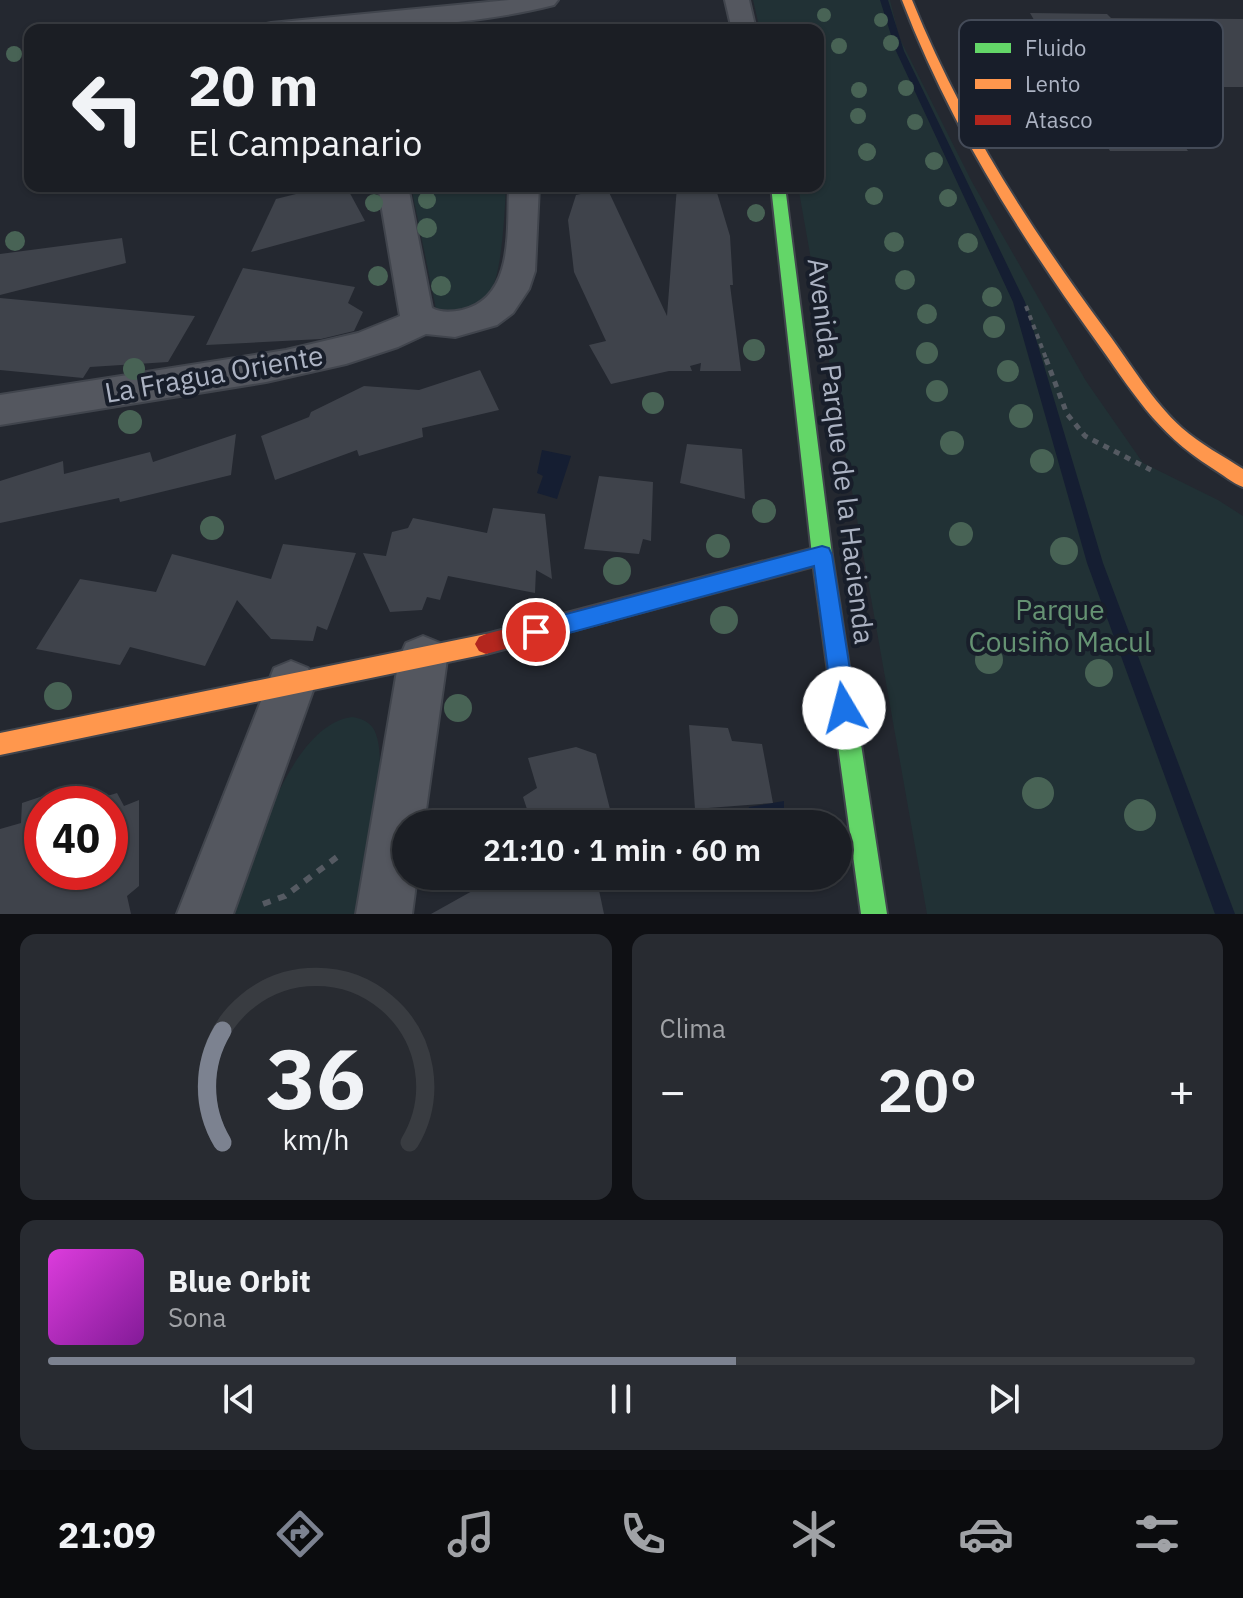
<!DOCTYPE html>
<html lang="es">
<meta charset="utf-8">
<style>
body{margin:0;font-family:"IBM Plex Sans",sans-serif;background:#282b31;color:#f1f3f6;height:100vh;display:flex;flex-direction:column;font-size:30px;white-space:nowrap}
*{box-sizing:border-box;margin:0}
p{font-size:26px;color:#a0a2a6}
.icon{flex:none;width:44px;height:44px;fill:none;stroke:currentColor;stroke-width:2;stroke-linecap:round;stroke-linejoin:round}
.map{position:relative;height:914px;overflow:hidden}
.drawer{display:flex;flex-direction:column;gap:20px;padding:20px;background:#0f1014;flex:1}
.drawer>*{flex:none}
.hud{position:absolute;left:24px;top:24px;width:800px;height:168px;border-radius:16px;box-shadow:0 2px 6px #0004,0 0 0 2px #393c41;background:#1b1e24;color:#f1f3f6;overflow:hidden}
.speed{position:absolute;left:24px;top:786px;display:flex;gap:16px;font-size:40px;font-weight:700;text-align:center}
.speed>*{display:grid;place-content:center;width:104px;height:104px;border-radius:50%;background:#1b1e24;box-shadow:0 2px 6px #0004,0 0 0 2px #393c41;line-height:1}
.speed .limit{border:12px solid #d22;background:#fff;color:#111}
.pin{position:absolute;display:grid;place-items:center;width:68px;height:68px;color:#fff;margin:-34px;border:4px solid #fff;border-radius:50%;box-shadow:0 2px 8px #0007}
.me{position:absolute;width:88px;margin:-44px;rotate:352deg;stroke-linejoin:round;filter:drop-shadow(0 0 6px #0008)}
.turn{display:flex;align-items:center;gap:28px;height:168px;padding:0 32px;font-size:36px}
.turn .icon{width:104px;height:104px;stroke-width:2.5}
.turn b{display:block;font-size:56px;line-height:68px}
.big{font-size:60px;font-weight:600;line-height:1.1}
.drawer .card{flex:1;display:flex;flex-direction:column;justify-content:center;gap:12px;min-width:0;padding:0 28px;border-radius:16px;background:#282b31}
.drawer .dial{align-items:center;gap:0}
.dial svg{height:208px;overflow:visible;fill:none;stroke:#393c41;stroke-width:7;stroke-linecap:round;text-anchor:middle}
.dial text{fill:#f1f3f6;stroke:none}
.song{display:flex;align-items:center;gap:24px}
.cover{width:96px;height:96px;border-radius:12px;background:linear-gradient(135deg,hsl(300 70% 55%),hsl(290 70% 35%))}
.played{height:8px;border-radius:4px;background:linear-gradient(90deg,#7c8290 60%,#393c41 60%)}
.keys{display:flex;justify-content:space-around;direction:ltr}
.heat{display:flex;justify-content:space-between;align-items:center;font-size:44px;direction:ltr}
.drawer .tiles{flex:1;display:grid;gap:20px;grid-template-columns:1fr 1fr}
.card:last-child{grid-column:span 2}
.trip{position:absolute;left:392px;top:810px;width:460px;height:80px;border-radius:40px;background:#1b1e24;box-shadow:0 2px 6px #0004,0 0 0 2px #393c41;font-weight:600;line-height:80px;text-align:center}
.dock{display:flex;height:128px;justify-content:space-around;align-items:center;background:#0b0c0e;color:#a0a2a6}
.dock .icon{width:56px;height:56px}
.dock .active{color:#7c8290}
.dock b{font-size:36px;color:#f1f3f6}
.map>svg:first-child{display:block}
.green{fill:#213135}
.water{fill:#151e32}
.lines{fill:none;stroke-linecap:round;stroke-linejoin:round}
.stream{fill:#151e32;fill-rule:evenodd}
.building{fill:#3f434b}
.street-casing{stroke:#41454d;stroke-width:4}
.fast-casing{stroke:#41454d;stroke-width:4}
.slow-casing{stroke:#41454d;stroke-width:4}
.jam-casing{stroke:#41454d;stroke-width:4}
.path-far2{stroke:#555a62;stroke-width:4;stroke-dasharray:5 5;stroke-linecap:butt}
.path-far1{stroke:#555a62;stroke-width:5;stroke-dasharray:6 6;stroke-linecap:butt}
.path{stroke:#555a62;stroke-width:6;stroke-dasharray:8 8;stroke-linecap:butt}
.street{fill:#54575f;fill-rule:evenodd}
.fast{fill:#63d668;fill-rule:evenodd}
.slow{fill:#ff974d;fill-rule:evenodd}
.jam{fill:#b3261e;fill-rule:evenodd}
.tree{fill:#486355}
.route{fill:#1a73e8;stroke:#114b97;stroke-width:2}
.labels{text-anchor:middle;stroke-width:8;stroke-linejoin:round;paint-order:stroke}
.street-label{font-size:28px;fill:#acb3c3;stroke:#181e2a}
.park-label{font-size:28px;fill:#659373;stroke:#181e2a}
.key{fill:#181e2a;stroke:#444b58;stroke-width:2}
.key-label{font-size:22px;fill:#acb3c3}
</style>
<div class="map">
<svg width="1243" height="914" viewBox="0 0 1243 914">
<rect width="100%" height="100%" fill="#242830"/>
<g class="green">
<path d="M753,0H890L899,37L972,182L1086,381L1143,463L1218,500L1243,516V914H927L798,186H818V30H760Z"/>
<path d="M411,186H506C505,208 502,279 489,293C474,308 457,313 438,319Z"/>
<path d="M352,717C360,718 368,721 373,728C393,759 364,876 358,914H232C252,860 288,725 352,717Z"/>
</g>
<g class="water">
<path d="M542,450L571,456L557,499L537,493L543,476L537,473Z"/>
<path d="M784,801V824H745L749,807Z"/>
</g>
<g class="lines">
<path class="stream" d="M880,0H888L904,51L1025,302L1103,563L1235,914H1215L1087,563L1013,302L896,51Z"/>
</g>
<g class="building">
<path d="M1030,13L1107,14L1111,18L1243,19V87H1144L1188,151H1110Z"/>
<path d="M328,186H346L365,221L251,252L276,199Z"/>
<path d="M677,186H715L730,236L733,285H730L741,371H700L701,363L690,366L692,371H669L611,384L589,345L606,341L574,272L568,220L576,195L607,188L667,316Z"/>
<path d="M122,238L126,263L0,295V254Z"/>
<path d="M243,268L355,287L348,303L363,312L354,331L321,339L206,345Z"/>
<path d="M0,298L195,316L168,362L90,367L83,378L0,370Z"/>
<path d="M480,370L499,410L422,428L423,437L359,456L357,450L275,480L261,436L309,417L311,412L364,386L419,390Z"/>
<path d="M236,434L231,475L120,502L119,498L0,523V481L63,461L64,474L150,452L153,462Z"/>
<path d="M687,444L742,449L745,499L680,483Z"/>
<path d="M599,476L653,482L651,541L643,539L639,554L584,549Z"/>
<path d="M493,508L545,514L552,579L536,570L535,593L448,576L440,600L427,597L422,610L390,612L363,553L386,556L392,532L408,528L413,518L487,533Z"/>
<path d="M283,544L356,553L327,630L317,626L313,641L271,639L237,600L205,666L130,647L120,665L36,649L80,579L156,592L172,554L271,579Z"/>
<path d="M689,725L728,728L732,741L762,744L773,803L695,809Z"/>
<path d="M576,747L596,754L610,809L585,817L586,824H532L523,797L537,788L528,758Z"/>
<path d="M64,789L63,804H42V872H110V804H81L117,793L124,806L139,800V886L127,896L131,914H0V829L21,823L22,803Z"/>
<path d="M499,876H596L604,914H431Z"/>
</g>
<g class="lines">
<g class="street-casing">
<g id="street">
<path d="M509,0H558L554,5C464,28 352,30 259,30L262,25L271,23Z"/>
<path d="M725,0H749L756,30H732Z"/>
<path d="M378,186H408L432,308C441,313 452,312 462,310C515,298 507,227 509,186H539L535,271L529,289L513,313L497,325L455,337L426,334L398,347L346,364L266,382L0,425V395L286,350L358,333L400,316Z"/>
<path d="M423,636L440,643L447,659L424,824H406V876H417L412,914H356L399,659L406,643Z"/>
<path d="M291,661L308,668L315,685L233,914H177L274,668Z"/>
</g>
</g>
<g class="fast-casing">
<path id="fast" d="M771,186H785L832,555L887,914H861L812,555Z"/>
</g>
<g class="slow-casing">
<g id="slow">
<path d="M902,0H912C962,123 1028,225 1107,332C1131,364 1152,401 1182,428C1200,444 1223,456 1243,469V487C1232,483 1222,474 1212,468C1154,431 1133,392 1094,338C1017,231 949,123 902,0Z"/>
<path d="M486,634L493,637L497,644L493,651L486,654L0,755V733Z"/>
</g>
</g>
<g class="jam-casing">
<path id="jam" d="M822,546L829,549L832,555L829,561L822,564L486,654L479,651L475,644L479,637L486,634Z"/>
</g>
<path class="path-far2" d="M1026,306L1047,361"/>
<path class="path-far1" d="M1046,359L1067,414L1085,436L1151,470"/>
<path class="path" d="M263,904L285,896L341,854"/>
<use href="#street" class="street"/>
<use href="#fast" class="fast"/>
<use href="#slow" class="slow"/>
<use href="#jam" class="jam"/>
</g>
<g class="tree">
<circle cx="824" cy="15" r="7"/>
<circle cx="881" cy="20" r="7"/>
<circle cx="891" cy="43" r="8"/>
<circle cx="839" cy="46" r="8"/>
<circle cx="14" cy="54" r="8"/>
<circle cx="906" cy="88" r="8"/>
<circle cx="859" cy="90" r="8"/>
<circle cx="858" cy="116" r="8"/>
<circle cx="915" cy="122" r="8"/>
<circle cx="867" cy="152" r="9"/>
<circle cx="934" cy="161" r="9"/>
<circle cx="874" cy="196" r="9"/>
<circle cx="948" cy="198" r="9"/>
<circle cx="427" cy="200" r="9"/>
<circle cx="374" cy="203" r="9"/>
<circle cx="756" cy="213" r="9"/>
<circle cx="427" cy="228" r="10"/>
<circle cx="15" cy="241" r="10"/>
<circle cx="894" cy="242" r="10"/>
<circle cx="968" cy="243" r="10"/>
<circle cx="378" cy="276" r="10"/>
<circle cx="905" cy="280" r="10"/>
<circle cx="441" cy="286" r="10"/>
<circle cx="992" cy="297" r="10"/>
<circle cx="927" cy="314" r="10"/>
<circle cx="994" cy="327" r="11"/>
<circle cx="754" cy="350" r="11"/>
<circle cx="927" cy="353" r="11"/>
<circle cx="134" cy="369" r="11"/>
<circle cx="1008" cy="371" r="11"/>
<circle cx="937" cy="391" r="11"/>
<circle cx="653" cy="403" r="11"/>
<circle cx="1021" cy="416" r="12"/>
<circle cx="130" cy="422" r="12"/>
<circle cx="952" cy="443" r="12"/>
<circle cx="1042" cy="461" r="12"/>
<circle cx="764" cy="511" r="12"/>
<circle cx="212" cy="528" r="12"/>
<circle cx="961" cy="534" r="12"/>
<circle cx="718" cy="546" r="12"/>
<circle cx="1064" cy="551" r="14"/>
<circle cx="617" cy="571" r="14"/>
<circle cx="724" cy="620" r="14"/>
<circle cx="989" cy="660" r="14"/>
<circle cx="1099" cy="673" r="14"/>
<circle cx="58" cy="696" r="14"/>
<circle cx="458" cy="708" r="14"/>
<circle cx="1038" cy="793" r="16"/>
<circle cx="1140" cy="815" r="16"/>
</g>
<path class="route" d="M822,546L829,548L832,555L856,708L852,716L844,719L837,716L833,708L814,566L536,642L528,639L525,632L528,625L536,622Z"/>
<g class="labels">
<g class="street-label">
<text transform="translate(214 374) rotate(-10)" y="10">La Fragua Oriente</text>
<text transform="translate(841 451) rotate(83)" y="10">Avenida Parque de la Hacienda</text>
</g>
<g class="park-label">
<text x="1060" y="620">Parque<tspan x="1060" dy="32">Cousiño Macul</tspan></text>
</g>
</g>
<rect x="959" y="20" width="264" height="128" rx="12" class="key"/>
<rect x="975" y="43" width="36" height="10" fill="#63d668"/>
<rect x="975" y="79" width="36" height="10" fill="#ff974d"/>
<rect x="975" y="115" width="36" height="10" fill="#b3261e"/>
<g class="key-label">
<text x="1025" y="56">Fluido</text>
<text x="1025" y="92">Lento</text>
<text x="1025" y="128">Atasco</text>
</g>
</svg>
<div class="speed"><div class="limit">40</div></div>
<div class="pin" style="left:536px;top:632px;background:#d93025"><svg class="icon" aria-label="arrive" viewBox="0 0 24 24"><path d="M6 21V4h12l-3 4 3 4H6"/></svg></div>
<svg class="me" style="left:844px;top:708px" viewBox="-20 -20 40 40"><circle r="19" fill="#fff"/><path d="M0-13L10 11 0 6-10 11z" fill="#1a73e8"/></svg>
<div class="trip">21:10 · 1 min · 60 m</div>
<div class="hud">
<div class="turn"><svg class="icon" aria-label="left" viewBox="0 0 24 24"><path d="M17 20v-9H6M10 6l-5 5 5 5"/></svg><div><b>20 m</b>El Campanario</div></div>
</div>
</div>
<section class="drawer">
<div class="tiles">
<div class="card dial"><svg viewBox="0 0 100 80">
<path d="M14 69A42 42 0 1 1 86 69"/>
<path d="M14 69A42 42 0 0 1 14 26" stroke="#7c8290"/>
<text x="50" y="56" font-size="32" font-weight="700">36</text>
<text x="50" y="72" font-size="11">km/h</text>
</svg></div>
<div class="card"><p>Clima</p>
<div class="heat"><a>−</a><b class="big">20°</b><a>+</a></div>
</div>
<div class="card">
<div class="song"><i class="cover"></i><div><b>Blue Orbit</b><p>Sona</p></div></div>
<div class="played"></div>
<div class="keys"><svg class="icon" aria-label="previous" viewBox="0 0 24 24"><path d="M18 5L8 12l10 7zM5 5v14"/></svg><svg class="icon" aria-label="pause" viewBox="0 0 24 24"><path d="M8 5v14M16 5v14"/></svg><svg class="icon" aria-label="next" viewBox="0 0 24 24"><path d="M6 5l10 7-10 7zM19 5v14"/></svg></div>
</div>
</div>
</section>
<nav class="dock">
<b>21:09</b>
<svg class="icon active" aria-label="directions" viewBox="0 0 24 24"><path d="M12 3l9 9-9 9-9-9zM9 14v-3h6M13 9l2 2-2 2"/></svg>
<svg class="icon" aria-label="music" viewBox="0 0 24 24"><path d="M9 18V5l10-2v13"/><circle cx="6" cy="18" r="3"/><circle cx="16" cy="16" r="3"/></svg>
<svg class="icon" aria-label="phone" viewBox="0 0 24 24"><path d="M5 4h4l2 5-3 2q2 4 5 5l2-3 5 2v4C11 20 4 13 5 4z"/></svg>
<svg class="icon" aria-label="climate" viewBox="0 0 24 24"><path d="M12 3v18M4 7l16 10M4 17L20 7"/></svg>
<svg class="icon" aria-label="car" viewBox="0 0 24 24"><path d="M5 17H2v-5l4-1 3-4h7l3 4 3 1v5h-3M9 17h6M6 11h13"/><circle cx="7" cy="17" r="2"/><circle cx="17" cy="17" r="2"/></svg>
<svg class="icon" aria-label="filters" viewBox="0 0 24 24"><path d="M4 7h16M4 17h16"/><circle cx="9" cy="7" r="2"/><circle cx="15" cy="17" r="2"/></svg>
</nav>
